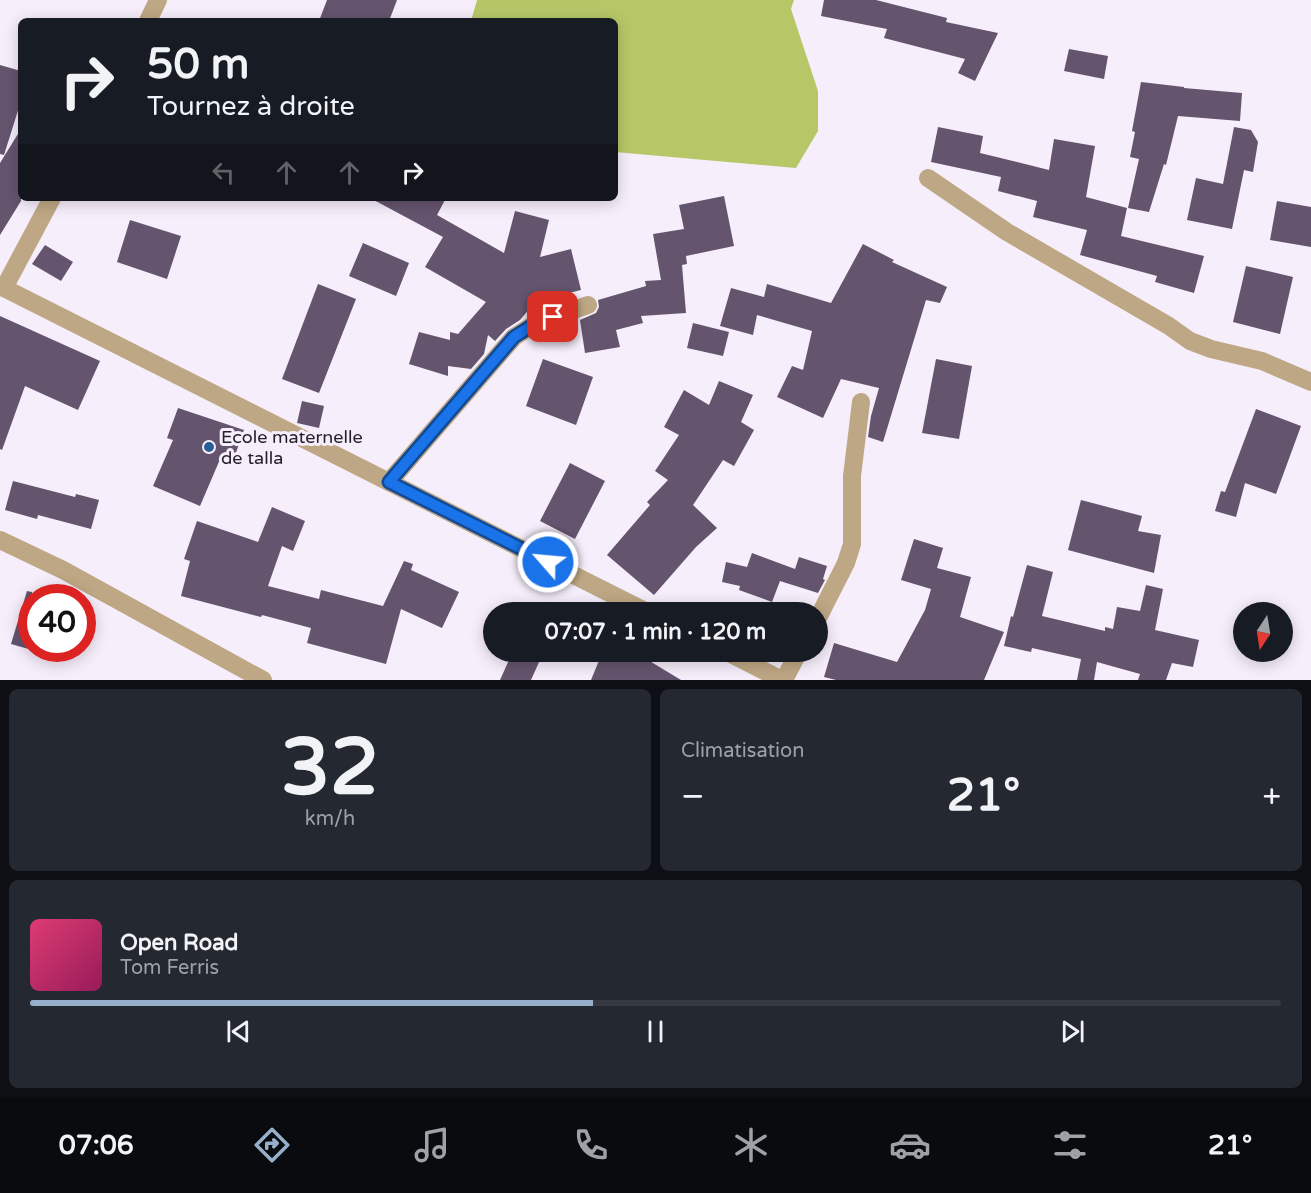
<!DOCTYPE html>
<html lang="fr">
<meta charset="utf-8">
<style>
body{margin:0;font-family:"Varela Round",sans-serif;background:#242831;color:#f1f3f6;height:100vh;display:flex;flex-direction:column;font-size:22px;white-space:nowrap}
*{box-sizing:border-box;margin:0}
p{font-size:20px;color:#9ea1a6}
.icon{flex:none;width:33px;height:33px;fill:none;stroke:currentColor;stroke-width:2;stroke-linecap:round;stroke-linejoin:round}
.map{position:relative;height:680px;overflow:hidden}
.panel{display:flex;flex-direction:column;gap:9px;padding:9px;background:#0d0f14;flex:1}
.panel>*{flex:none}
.guide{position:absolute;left:18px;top:18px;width:600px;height:183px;border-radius:9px;box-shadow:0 3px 15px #0003;background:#171b24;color:#f1f3f6;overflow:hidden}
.needle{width:39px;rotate:192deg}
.fabs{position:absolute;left:1233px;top:602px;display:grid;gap:12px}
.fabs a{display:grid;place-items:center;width:60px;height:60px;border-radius:50%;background:#171b24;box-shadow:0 3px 15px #0003;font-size:30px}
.speed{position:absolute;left:18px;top:584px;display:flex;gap:12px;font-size:30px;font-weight:700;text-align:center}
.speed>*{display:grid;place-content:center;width:78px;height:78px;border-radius:50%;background:#171b24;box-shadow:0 3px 15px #0003;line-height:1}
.speed .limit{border:9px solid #d22;background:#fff;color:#111}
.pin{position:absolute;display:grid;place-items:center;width:51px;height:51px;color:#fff;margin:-26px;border-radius:12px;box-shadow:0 3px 9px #0006}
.me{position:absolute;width:66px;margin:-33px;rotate:297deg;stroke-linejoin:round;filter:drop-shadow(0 0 4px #0008)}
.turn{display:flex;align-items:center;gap:21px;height:126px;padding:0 30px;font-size:27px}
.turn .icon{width:78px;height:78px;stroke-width:2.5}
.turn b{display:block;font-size:42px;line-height:51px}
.lanes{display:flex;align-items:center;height:57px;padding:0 30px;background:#0003;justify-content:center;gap:30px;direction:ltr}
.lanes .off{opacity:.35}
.big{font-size:45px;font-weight:700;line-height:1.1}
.panel .widget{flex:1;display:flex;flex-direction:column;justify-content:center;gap:9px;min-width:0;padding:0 21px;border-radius:9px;background:#242831}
.panel .dial{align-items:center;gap:0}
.dial b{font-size:78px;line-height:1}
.song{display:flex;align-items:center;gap:18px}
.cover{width:72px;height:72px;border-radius:9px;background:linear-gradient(135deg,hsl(340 70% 55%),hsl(330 70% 35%))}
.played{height:6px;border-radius:3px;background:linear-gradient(90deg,#96b0cb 45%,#363941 45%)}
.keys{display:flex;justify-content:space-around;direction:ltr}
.heat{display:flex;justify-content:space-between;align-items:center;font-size:33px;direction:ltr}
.panel .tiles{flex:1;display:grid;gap:9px;grid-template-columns:1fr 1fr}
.widget:last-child{grid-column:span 2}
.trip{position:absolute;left:483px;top:602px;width:345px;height:60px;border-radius:30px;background:#171b24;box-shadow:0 3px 15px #0003;font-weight:700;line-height:60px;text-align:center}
.dock{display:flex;height:96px;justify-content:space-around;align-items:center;background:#090b0e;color:#9ea1a6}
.dock .icon{width:42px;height:42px}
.dock .selected{color:#96b0cb}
.dock b{font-size:27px;color:#f1f3f6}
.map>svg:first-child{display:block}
.forest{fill:#b7c768}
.building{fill:#65546e}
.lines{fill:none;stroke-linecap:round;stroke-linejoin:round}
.minor{stroke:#bea784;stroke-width:18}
.route-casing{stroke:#114b97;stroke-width:15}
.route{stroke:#1a73e8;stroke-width:10}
.poi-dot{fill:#265e96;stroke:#f6eefb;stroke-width:2}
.labels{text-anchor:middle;stroke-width:6;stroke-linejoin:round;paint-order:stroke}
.poi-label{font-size:18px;fill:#27202b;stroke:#f6eefb;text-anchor:start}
</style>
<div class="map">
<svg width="1311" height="680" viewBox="0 0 1311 680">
<rect width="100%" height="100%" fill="#f6eefb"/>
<path class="forest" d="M477,0H794L791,9L818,91V131L796,168L615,152V21H471Z"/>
<g class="building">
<path d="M327,0H397L389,21H319Z"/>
<path d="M824,0H876L947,18L946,22L998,33L975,81L958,73L965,59L884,38L887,29L821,16Z"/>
<path d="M1069,49L1108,56L1104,79L1064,71Z"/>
<path d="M0,65L21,71V101L4,155L0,154Z"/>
<path d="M1141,82L1184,87V88L1242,93L1240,121L1178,116L1166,165L1164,164L1149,212L1128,208L1139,159L1130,157L1135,132L1132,131Z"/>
<path d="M938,127L983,136L980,153L1049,170L1054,139L1095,146L1086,197L1127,208L1121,236L1204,256L1194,293L1155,282L1157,276L1080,255L1087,230L1033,217L1037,201L998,191L1001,177L931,162Z"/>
<path d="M1234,127L1251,130L1258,142L1253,172L1244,170L1232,229L1187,220L1196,178L1223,184Z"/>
<path d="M21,129V201L0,235V163Z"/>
<path d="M724,196L734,246L686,256L687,264L682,265L686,313L641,316L643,323L616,330L620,347L585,353L580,320L596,313L599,307L598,300L646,286L645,281L661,280L653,234L684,229L679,205Z"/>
<path d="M370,198H446L437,215L504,253L515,211L549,220L540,257L571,249L581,290L536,301L520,320L506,329L495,341L488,335L484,354L471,369L448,366V376L409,364L419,332L450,340V332L458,334L486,302L425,267L443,237Z"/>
<path d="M1277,201L1311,207V247L1270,240Z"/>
<path d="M130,220L181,236L167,279L117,262Z"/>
<path d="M363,243L409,263L396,296L349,276Z"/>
<path d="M863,244L894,260L892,262L947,287L940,303L926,300L883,442L868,437L871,416L879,388L841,379L823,418L777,397L792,366L803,370L812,331L757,315L753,335L720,326L731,288L764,297L767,284L831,303Z"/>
<path d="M45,245L73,262L61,281L32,264Z"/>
<path d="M1246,266L1293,277L1280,334L1233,322Z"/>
<path d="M318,284L356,299L319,393L282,379Z"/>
<path d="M0,316L100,361L78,410L25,386L2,450L0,449Z"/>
<path d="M693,323L729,332L723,356L687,348Z"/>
<path d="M543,359L593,377L576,425L526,406Z"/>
<path d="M936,359L972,366L959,439L922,433Z"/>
<path d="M719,381L753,395L741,422L754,430L734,466L723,460L693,505L717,528L696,547L654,595L607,555L650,505L647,502L668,480L655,471L679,435L664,427L684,390L709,405Z"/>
<path d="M302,401L324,406L319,428L297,423Z"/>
<path d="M178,408L244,430L233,461L221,457L200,506L153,486L173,440L167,438Z"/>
<path d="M1256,409L1301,426L1276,494L1245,483L1236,517L1215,511L1221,491L1225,492Z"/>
<path d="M570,463L605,481L575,539L540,521Z"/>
<path d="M13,481L75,497L76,494L99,500L91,529L38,515L37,519L5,510Z"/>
<path d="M1081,500L1142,516L1138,531L1161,535L1154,573L1068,550Z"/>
<path d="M272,507L305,521L293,551L282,546L268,586L319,599L321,590L383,606L404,561L413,564L411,570L459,592L442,628L401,609L386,664L307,643L311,628L262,615L261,617L181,596L190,561L184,559L197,521L258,542Z"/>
<path d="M914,539L943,548L937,568L971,577L960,617L1004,632L984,680H836L824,677L834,643L897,662L925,610L931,589L901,580Z"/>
<path d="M752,553L795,569L799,557L827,566L823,579L825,580L818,593L780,581L772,602L739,590L740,586L722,582L726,562L747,567Z"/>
<path d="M1027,565L1053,572L1042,616L1105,631V627L1113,629L1117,607L1140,611L1146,585L1163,589L1155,630L1199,640L1193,667L1172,663L1166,680H1138L1140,674L1097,662L1094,680H1077L1081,659L1032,648L1031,652L1004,646L1011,616L1013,617Z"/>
<path d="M27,591L32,592V650L11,644Z"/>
<path d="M513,651H544L531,680H500Z"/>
<path d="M605,651H633L681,680H591L598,663Z"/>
</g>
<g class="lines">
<g class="minor">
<path d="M148,21L158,0"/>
<path d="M928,178L1007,232L1169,326L1190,341L1211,349L1262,361L1311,382"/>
<path d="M0,286L647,612"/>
<path d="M4,288L52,198"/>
<path d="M389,482L514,337L536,323L588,305"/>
<path d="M0,540L63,570L263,680"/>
<path d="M818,618L846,563L852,544V476L861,402"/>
<path d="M725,651L782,680"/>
<path d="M784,680L799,651"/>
</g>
</g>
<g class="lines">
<g class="route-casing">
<path id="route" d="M548,562L389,482L514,337L536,323L553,317"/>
</g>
<use href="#route" class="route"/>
</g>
<circle class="poi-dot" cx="209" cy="447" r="6"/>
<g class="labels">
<g class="poi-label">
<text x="221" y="443">Ecole maternelle<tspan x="221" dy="21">de talla</tspan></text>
</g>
</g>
</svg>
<div class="fabs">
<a><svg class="needle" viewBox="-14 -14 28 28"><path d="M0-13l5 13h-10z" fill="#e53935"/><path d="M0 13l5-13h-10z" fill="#9ea1a6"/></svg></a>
</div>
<div class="speed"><div class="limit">40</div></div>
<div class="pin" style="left:553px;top:317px;background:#d93025"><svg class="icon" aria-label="arrive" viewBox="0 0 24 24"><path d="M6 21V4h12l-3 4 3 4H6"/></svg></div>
<svg class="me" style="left:548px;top:562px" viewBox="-20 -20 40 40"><circle r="17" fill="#1a73e8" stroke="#fff" stroke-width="3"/><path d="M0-11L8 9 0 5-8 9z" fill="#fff"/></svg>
<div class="trip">07:07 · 1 min · 120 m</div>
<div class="guide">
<div class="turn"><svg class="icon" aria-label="right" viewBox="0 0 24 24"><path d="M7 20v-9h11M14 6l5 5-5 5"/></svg><div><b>50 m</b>Tournez à droite</div></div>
<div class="lanes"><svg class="icon off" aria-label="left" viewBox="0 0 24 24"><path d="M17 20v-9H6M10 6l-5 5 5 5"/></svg><svg class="icon off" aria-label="ahead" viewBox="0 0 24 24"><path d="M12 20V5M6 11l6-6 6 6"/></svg><svg class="icon off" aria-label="ahead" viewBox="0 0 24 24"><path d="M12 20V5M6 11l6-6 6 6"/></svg><svg class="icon" aria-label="right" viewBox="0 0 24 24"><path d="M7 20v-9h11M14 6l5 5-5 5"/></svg></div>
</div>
</div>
<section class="panel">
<div class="tiles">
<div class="widget dial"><b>32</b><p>km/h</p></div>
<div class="widget"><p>Climatisation</p>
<div class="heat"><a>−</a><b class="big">21°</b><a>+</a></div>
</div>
<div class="widget">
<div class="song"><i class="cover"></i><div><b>Open Road</b><p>Tom Ferris</p></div></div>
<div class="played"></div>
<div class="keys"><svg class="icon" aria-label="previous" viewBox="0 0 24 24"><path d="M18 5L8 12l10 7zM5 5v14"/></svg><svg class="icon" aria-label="pause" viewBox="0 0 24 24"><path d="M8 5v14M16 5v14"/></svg><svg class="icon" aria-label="next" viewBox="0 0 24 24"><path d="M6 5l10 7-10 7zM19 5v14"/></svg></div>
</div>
</div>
</section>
<nav class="dock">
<b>07:06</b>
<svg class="icon selected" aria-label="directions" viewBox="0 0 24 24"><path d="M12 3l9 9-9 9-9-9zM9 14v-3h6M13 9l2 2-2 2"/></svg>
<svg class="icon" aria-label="music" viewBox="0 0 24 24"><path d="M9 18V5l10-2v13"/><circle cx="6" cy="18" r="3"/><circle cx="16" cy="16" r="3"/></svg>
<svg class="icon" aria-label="phone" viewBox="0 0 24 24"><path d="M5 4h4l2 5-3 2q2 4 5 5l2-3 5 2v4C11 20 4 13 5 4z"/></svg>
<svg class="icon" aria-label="climate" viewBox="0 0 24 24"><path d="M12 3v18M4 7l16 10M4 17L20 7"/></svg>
<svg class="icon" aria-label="car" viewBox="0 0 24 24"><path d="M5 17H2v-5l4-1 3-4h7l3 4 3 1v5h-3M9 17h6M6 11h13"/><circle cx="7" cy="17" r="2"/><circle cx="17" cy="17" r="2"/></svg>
<svg class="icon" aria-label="filters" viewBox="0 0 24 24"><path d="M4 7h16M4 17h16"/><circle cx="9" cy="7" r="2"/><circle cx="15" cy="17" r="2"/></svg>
<b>21°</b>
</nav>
